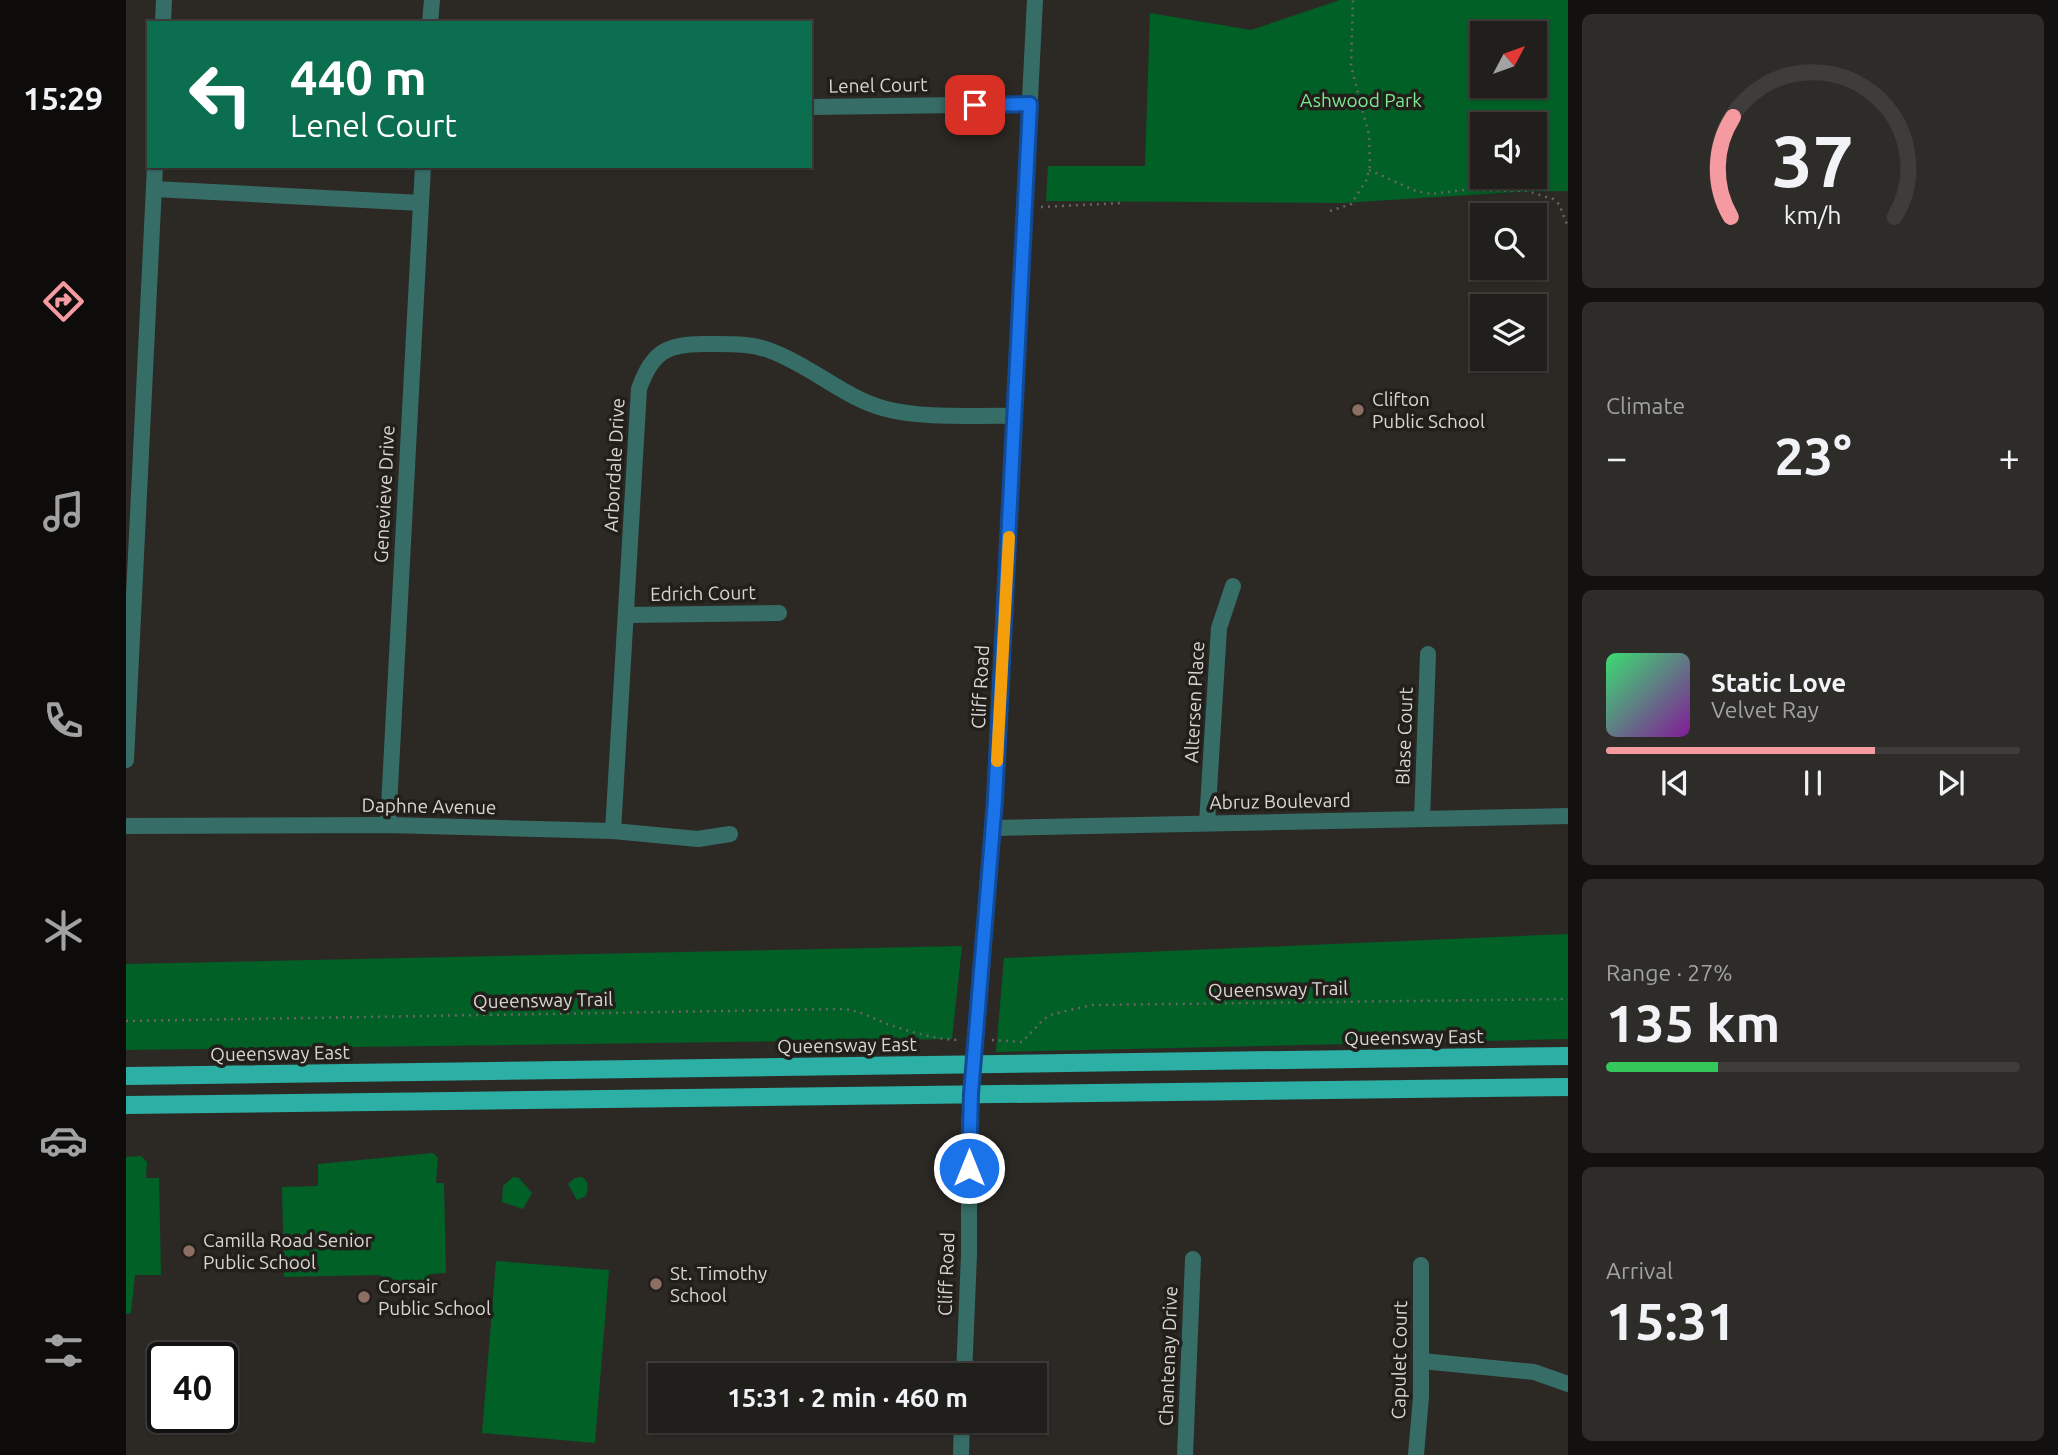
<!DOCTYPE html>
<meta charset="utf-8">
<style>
body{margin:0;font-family:Ubuntu,sans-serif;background:#2d2c29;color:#f1f3f6;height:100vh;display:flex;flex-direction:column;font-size:26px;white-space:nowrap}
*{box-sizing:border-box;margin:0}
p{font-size:23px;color:#a2a2a3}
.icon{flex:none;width:38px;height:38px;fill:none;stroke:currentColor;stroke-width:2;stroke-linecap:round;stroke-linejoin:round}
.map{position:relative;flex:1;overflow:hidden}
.drawer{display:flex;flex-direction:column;gap:14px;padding:14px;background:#12110f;width:490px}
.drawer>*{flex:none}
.hud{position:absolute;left:21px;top:21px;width:665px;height:147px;border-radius:0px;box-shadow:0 2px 5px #0004,0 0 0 2px #3e3d3b;background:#0b6e4f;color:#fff;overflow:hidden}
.needle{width:46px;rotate:49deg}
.controls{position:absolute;left:1344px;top:21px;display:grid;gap:14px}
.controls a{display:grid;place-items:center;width:77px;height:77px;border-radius:0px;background:#211f1c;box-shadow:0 2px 5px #0004,0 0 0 2px #3e3d3b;font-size:35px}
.speed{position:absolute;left:21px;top:1342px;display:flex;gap:14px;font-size:35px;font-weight:700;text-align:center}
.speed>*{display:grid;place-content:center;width:91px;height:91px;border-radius:50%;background:#211f1c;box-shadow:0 2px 5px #0004,0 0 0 2px #3e3d3b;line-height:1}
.speed .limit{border:4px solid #111;border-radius:10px;background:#fff;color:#111}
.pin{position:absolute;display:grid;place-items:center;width:60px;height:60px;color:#fff;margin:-30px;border-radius:14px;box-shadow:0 4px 10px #0006}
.me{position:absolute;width:77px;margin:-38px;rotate:0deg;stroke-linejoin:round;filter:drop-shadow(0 0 5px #0008)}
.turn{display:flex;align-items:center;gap:24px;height:147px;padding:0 28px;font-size:32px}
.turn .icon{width:91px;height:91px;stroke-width:2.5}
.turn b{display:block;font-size:49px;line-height:60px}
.big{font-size:52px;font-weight:700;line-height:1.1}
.drawer .card{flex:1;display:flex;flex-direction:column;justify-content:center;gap:10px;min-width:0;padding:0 24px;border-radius:10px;background:#2d2c29}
.drawer .dial{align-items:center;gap:0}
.dial svg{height:182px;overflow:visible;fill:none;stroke:#3e3d3b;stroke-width:7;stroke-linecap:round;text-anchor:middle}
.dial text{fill:#f1f3f6;stroke:none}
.song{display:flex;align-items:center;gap:21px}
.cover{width:84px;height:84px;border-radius:10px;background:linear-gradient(135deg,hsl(140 70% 55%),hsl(290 70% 35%))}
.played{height:7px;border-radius:4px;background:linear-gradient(90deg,#f49aa0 65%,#3e3d3b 65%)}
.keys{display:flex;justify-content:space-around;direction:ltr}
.heat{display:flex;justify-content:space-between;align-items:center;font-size:38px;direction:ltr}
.charge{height:10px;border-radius:5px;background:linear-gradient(90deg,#34c759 27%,#3e3d3b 0)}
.trip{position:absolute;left:522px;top:1363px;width:399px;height:70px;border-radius:0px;background:#211f1c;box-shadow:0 2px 5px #0004,0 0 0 2px #3e3d3b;font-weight:700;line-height:70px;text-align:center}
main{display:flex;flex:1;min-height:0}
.tabs{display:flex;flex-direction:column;width:126px;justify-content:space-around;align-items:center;background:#0d0c0b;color:#a2a2a3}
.tabs .icon{width:49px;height:49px}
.tabs .selected{color:#f49aa0}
.tabs b{font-size:32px;color:#f1f3f6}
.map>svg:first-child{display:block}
.green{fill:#006026;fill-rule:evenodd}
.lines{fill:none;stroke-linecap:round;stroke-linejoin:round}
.path{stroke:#686662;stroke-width:2.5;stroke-dasharray:2 5;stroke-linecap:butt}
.minor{stroke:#376d67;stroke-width:16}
.major{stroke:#2cafa4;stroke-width:18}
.route-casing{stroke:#114b97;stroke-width:18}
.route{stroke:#1a73e8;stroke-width:12}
.slow{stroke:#f59e0b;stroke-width:12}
.education-dot{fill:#8d6e63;stroke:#221f1b;stroke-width:2.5}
.labels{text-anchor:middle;stroke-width:7;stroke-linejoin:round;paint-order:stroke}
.street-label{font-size:19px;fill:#d8d6d3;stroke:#221f1b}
.park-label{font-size:19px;fill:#7bea92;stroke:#221f1b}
.poi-label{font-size:19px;fill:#d8d6d3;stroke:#221f1b;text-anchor:start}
</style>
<main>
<nav class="tabs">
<b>15:29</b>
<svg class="icon selected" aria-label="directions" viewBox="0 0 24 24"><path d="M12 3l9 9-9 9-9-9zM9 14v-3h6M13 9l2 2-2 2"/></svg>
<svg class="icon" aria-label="music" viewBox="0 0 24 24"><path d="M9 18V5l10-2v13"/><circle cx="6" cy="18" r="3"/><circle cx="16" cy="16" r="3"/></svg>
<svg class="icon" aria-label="phone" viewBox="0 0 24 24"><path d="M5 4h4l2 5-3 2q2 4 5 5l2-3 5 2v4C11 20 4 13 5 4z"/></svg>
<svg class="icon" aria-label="climate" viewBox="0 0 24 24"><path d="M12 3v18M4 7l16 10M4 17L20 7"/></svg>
<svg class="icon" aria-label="car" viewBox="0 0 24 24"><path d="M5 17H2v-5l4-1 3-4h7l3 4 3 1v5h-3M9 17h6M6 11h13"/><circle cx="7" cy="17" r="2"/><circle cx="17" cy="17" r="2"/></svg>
<svg class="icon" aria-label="filters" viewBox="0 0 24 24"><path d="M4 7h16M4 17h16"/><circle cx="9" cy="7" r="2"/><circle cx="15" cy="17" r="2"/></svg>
</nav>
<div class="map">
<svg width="1442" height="1455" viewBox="0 0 1442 1455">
<rect width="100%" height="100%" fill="#2c2925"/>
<g class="green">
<path d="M1214,0H1442V191L1391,192L1216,203L920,201L922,166H1019L1024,13L1125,30ZM1409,33V86H1356V33ZM1409,124V177H1356V124Z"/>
<path d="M1442,934V1039L870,1052L878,958Z"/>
<path d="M836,946L826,1039L0,1050V964Z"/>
<path d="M307,1153L312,1158L310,1183H318L320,1273L303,1274L302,1286L271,1283L253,1275L158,1277L156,1187L192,1186V1164Z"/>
<path d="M15,1156L21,1162L20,1178H33L35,1275H9L5,1313L0,1314V1157Z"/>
<path d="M387,1177L393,1178L406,1193L397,1209L376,1202L377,1186Z"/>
<path d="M456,1177C464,1182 462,1188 460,1196L451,1200L442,1184L449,1178Z"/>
<path d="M370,1261L483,1270L469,1443L356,1433Z"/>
</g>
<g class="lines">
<g class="path">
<path d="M1243,170L1290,191L1305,194L1339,190L1401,191L1427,199L1433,204L1442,227"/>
<path d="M915,207L996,203"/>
<path d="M1204,211L1225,204L1240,181L1244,166L1243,135L1225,66L1227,0"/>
<path d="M0,1021L716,1009C734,1010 747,1019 764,1025C785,1032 812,1040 835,1040"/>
<path d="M866,1040L896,1042L918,1019L927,1014L966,1005L1442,999"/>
</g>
<g class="minor">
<path d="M37,23L38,0"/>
<path d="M304,23L306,0"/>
<path d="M684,107L904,104"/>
<path d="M28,189L295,203"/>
<path d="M501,615L653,613"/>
<path d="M0,760L29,166"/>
<path d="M1296,819L1302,654"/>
<path d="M1081,823L1093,628L1107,586"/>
<path d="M262,825L297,166"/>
<path d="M0,826L262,825L487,831L572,839L604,834"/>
<path d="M867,828L1442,816"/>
<path d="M487,831L513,389C526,351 542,343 582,344C603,344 625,343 645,351C686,366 718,398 760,409C799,419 849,415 889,416"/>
<path d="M1296,1361L1408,1372L1442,1384"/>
<path d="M838,1376L843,1255V1125L867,828L909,0"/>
<path d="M835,1455L836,1421"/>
<path d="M1059,1455L1067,1259"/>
<path d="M1290,1455L1295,1397V1265"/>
</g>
<g class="major">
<path d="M0,1076L1442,1056"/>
<path d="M0,1105L1442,1087"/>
</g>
</g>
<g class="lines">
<g class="route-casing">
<path id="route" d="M843,1168L845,1094L869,800L904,104L849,105"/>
</g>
<use href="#route" class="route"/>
<path class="slow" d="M871,761L883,537"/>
</g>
<g class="education-dot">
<circle cx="1232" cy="410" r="7"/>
<circle cx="63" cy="1251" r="7"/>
<circle cx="530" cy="1284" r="7"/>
<circle cx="238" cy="1297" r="7"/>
</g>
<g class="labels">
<g class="street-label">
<text transform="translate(752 85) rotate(-1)" y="7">Lenel Court</text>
<text transform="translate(488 465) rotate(-87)" y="7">Arbordale Drive</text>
<text transform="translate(258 494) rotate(-87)" y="7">Genevieve Drive</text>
<text transform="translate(577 593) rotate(-1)" y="7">Edrich Court</text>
<text transform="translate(854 687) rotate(-87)" y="7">Cliff Road</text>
<text transform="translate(1068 702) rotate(-87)" y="7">Altersen Place</text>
<text transform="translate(1278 736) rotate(-88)" y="7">Blase Court</text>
<text transform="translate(1154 801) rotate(-1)" y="7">Abruz Boulevard</text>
<text transform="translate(303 806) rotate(1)" y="7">Daphne Avenue</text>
<text transform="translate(1152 989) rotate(-1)" y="7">Queensway Trail</text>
<text transform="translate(417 1000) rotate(-1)" y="7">Queensway Trail</text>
<text transform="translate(1288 1037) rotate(-1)" y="7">Queensway East</text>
<text transform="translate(721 1045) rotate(-1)" y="7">Queensway East</text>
<text transform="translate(154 1053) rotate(-1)" y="7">Queensway East</text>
<text transform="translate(820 1274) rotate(-88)" y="7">Cliff Road</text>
<text transform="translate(1042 1356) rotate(-88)" y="7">Chantenay Drive</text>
<text transform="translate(1273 1360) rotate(-89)" y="7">Capulet Court</text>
</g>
<g class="park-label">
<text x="1235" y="107">Ashwood Park</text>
</g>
<g class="poi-label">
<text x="1246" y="406">Clifton<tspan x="1246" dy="22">Public School</tspan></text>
<text x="77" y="1247">Camilla Road Senior<tspan x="77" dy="22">Public School</tspan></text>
<text x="544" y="1280">St. Timothy<tspan x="544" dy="22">School</tspan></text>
<text x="252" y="1293">Corsair<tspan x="252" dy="22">Public School</tspan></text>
</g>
</g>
</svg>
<div class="controls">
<a><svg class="needle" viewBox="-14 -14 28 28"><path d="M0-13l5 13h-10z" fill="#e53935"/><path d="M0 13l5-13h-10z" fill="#a2a2a3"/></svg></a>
<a><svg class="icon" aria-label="sound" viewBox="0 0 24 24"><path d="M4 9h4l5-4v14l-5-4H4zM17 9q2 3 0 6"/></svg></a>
<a><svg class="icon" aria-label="search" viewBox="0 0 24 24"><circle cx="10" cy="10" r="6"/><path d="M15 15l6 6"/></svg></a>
<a><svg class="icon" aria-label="layers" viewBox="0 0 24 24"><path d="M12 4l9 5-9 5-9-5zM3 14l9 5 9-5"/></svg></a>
</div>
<div class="speed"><div class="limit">40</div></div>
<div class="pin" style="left:849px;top:105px;background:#d93025"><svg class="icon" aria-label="arrive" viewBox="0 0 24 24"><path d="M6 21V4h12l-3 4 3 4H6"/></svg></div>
<svg class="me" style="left:843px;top:1168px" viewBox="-20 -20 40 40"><circle r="17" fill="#1a73e8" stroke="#fff" stroke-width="3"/><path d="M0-11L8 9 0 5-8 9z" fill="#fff"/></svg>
<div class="trip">15:31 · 2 min · 460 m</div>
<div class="hud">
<div class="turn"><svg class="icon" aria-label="left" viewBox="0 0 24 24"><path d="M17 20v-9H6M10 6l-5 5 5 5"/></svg><div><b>440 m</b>Lenel Court</div></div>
</div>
</div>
<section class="drawer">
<div class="card dial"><svg viewBox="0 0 100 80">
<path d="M14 69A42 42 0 1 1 86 69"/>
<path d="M14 69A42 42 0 0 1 15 25" stroke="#f49aa0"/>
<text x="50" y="56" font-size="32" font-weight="700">37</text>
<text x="50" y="72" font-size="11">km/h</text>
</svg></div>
<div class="card"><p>Climate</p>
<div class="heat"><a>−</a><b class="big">23°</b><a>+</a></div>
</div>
<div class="card">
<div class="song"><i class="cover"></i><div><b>Static Love</b><p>Velvet Ray</p></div></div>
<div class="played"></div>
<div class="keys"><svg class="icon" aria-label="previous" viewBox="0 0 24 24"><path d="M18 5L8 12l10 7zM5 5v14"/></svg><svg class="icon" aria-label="pause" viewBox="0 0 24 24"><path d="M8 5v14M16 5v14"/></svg><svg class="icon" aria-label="next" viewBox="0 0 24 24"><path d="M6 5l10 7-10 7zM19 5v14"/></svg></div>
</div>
<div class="card"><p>Range · 27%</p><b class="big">135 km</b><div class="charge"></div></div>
<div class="card"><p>Arrival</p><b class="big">15:31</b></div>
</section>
</main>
